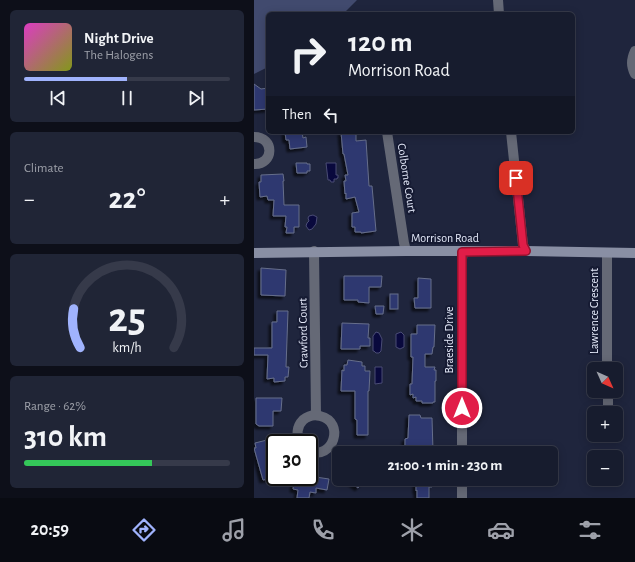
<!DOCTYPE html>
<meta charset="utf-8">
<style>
body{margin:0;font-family:"Alegreya Sans",sans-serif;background:#202536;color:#f1f3f6;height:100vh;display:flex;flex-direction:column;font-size:15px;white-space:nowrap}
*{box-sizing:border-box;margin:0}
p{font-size:13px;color:#9ea1aa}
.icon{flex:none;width:22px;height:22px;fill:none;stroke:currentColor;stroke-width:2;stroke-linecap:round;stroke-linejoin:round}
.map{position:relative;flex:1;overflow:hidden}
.side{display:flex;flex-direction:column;gap:10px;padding:10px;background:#0d0f19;width:254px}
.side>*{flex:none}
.top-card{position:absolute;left:12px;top:12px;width:309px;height:122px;border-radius:6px;box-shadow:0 2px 10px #0003,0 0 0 1px #363a4a;background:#171c2e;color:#f1f3f6;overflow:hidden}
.needle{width:26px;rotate:135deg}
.tools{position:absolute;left:333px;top:362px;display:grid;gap:8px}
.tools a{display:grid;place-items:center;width:36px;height:36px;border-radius:6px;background:#171c2e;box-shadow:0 2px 10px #0003,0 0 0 1px #363a4a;font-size:20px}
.speed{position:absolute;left:12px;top:434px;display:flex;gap:8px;font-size:20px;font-weight:700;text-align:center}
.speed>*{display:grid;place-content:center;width:52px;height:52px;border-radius:50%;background:#171c2e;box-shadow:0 2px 10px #0003,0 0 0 1px #363a4a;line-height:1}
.speed .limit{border:2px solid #111;border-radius:6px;background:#fff;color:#111}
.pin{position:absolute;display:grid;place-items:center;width:34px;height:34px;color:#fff;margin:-17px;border-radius:8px;box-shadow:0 2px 6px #0006}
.me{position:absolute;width:44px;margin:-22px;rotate:0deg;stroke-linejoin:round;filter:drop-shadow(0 0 3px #0008)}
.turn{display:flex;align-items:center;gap:14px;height:84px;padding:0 16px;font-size:18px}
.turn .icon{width:52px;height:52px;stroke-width:2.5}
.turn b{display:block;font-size:28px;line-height:34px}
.then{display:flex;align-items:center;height:38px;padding:0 16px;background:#0003;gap:8px;font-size:15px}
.big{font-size:30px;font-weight:700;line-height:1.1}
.side .widget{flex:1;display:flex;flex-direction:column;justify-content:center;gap:6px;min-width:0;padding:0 14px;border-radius:6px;background:#202536}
.side .dial{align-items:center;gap:0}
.dial svg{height:104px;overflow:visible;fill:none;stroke:#363a4a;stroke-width:7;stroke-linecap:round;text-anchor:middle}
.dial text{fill:#f1f3f6;stroke:none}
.song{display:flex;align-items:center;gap:12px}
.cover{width:48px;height:48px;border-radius:6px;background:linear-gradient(135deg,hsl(310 70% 55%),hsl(70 70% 35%))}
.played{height:4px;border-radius:2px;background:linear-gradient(90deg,#a0b3fd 50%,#363a4a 50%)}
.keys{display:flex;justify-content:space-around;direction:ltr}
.heat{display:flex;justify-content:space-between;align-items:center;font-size:22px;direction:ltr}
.charge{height:6px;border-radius:3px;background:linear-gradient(90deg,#34c759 62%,#363a4a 0)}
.trip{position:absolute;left:78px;top:446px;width:226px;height:40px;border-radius:6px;background:#171c2e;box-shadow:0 2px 10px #0003,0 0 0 1px #363a4a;font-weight:700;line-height:40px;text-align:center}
.tabs{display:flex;height:64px;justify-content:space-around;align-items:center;background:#090b12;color:#9ea1aa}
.tabs .icon{width:28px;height:28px}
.tabs .active{color:#a0b3fd}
.tabs b{font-size:18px;color:#f1f3f6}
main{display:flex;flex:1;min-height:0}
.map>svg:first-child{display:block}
.green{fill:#414a6e}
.water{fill:#09093d;stroke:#4a4c75}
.building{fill:#2e386f;stroke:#666e8b;filter:url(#shadow)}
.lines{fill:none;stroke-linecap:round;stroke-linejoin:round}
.street{stroke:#656976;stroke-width:10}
.secondary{stroke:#898fa4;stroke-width:10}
.route-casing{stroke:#92132f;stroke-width:10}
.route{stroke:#e11d48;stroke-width:7}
.labels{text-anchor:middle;stroke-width:4;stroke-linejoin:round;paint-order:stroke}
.street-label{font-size:12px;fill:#e3e8f8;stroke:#161b33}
</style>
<main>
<section class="side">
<div class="widget">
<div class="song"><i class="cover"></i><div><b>Night Drive</b><p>The Halogens</p></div></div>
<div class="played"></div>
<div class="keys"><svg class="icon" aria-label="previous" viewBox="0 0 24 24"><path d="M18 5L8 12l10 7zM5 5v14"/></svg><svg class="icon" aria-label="pause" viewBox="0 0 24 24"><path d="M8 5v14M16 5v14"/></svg><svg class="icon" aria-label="next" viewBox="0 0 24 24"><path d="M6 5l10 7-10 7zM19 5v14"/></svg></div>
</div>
<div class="widget"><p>Climate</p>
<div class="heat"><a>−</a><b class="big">22°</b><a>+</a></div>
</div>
<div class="widget dial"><svg viewBox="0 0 100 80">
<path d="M14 69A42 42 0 1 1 86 69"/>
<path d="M14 69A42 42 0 0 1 9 39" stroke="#a0b3fd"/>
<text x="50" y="56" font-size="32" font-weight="700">25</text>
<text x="50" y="72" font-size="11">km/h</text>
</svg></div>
<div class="widget"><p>Range · 62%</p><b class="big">310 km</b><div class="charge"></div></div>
</section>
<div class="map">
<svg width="381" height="498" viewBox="0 0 381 498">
<defs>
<filter id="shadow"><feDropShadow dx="-3" dy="3" stdDeviation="1" flood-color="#0009"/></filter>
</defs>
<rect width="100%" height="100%" fill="#1f253d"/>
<path class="green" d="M0,0H103L89,14H14V67L0,74Z"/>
<g class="water">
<path d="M72,163H82V175H84V178H83V179H80V182H77L76,180H74Z"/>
<path d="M59,215L63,217L62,224L58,229L55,230L52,226L53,223L55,221L54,218L55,216Z"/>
<path d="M122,332L125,333L128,339L127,351L125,353H122L120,351H119V336Z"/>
<path d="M147,332L150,335V347L146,349L142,347V334Z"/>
<path d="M121,367H128V383L121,384Z"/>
</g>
<g class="building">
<path d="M0,84L7,89L14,88V109L0,110Z"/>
<path d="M31,132H48L49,138L52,137L53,147L36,149L35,140H32Z"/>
<path d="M87,132H102V141L112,140L115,186H118L122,231L107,233V232H101V227H98V213L105,212L101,197L92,199V193L91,194L90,181H92L91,175H94L90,154H89Z"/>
<path d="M42,163H53V164H56V171H53V173H43Z"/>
<path d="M29,174L30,181H29L30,205H45V227H40V233H32L33,227H31L32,216H19L20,200H14L13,196L6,197L5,182H7V175Z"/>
<path d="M7,268L32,270L31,296L7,295Z"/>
<path d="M90,276H128L127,287H115V303L104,302V300H90Z"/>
<path d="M164,278L177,279V308H161L160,298H164Z"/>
<rect x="136" y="294" width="8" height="15"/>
<path d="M121,306H130L129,314H122Z"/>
<path d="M23,311H34L32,367H35L34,377H31V381L20,382V378L13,379L14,355H0V348H18V322H23Z"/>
<path d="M88,323L115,324L114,338H116V346H106V349H87Z"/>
<path d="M163,325H181L180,347H179L178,354H171V367H181L180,370H182V381H181V402H179V403H168V401H162V397L159,398V394L156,395V384H158L159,357H157V334H163Z"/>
<path d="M94,360L108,362V366H111V371H116L115,391H114V435H103V420L101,419V391H87L88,370L90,371V365H93Z"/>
<path d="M2,398H28L27,411H19V426H5L2,424Z"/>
<path d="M155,415H166L167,418H178L179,451L165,450V453H151V439L154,438Z"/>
<path d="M21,438V472L18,473L20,478L9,480L0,448H2L1,443Z"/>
<path d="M55,476L75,479L73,490L62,488V493L56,492L55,498H43L44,490L39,489L41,477H55Z"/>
<path d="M93,479H112L104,488Z"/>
<path d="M162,479H178V487H175V498H163V490L162,491Z"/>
</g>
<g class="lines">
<g class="street">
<path d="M244,0L245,14"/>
<path d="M381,51C377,60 377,66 381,74"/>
<path d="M133,132L150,243L152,251"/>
<path d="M257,132L269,245L272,251"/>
<path d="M0,137C21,137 20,165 0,164"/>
<path d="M60,251L62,415"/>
<path d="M353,253V369"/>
<path d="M354,391V413"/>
<path d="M45,443C43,435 42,427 49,420C54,416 60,414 66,416C92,422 79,461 55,451"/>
<path d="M208,453V259L209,252"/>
<path d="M208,479V498"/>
</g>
<path class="secondary" d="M0,253L152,251H272L381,253"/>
</g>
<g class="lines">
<g class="route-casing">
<path id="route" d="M208,408V252L272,251L269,245L262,178"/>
</g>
<use href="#route" class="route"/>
</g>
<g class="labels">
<g class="street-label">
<text transform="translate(153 178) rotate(81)" y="4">Colborne Court</text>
<text x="191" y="242">Morrison Road</text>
<text transform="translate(340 311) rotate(-90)" y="4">Lawrence Crescent</text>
<text transform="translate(49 333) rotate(-91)" y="4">Crawford Court</text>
<text transform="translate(195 340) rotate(-90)" y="4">Braeside Drive</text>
</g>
</g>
</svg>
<div class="tools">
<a><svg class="needle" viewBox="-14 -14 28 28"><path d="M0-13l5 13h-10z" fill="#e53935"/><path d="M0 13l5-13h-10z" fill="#9ea1aa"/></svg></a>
<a>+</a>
<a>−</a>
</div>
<div class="speed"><div class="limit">30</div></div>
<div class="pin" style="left:262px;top:178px;background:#d93025"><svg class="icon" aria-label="arrive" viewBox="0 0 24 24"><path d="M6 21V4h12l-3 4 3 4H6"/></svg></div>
<svg class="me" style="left:208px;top:408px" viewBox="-20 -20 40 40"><circle r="17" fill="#e11d48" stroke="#fff" stroke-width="3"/><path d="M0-11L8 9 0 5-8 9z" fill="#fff"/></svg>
<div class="trip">21:00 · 1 min · 230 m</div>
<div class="top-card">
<div class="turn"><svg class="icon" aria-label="right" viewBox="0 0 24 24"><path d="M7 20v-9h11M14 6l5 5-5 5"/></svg><div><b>120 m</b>Morrison Road</div></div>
<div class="then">Then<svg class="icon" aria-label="left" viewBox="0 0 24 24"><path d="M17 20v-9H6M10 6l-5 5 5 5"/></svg></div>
</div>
</div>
</main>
<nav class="tabs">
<b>20:59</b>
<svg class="icon active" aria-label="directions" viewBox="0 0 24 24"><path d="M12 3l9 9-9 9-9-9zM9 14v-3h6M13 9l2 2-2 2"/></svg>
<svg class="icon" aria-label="music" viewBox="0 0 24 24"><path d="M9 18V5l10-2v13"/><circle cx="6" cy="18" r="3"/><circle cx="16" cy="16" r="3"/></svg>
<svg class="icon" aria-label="phone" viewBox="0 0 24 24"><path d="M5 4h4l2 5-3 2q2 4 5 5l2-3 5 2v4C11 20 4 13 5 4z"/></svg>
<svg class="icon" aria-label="climate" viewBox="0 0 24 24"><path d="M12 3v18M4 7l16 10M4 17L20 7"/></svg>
<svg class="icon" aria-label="car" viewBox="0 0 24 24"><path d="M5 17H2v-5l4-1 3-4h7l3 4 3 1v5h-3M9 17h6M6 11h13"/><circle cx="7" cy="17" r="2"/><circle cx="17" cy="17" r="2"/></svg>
<svg class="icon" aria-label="filters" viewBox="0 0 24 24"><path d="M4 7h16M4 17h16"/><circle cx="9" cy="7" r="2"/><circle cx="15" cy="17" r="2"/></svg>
</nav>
